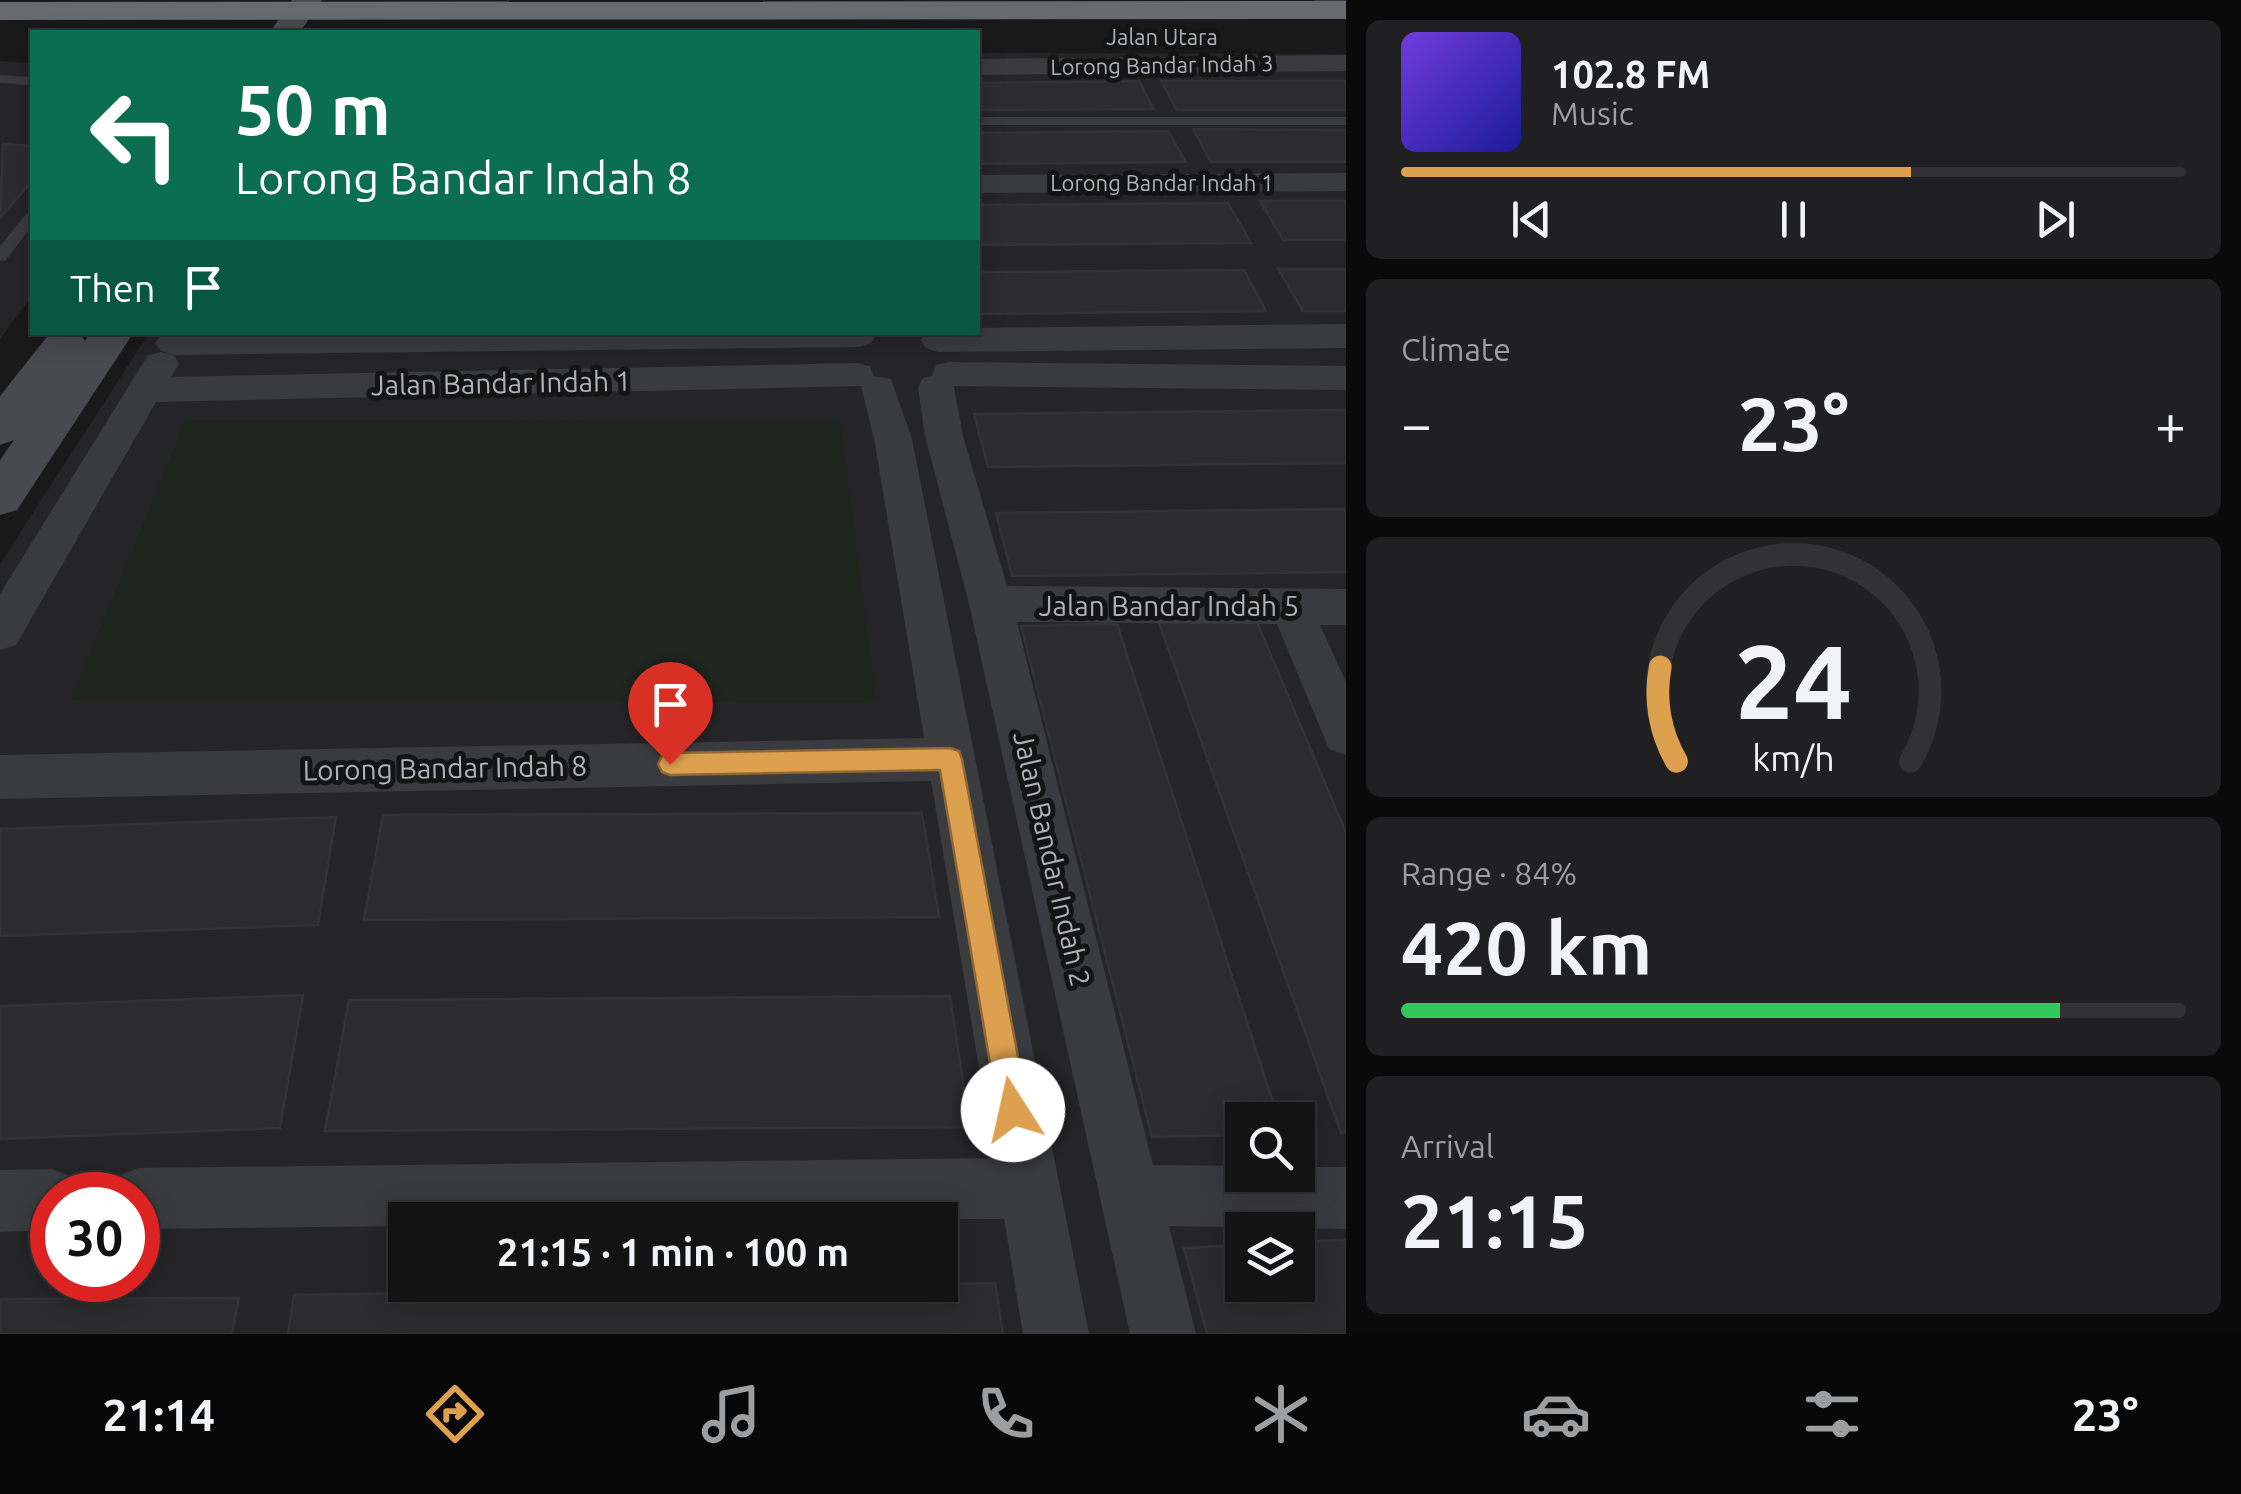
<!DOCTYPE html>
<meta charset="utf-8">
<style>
body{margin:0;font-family:Ubuntu,sans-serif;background:#202022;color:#f1f3f6;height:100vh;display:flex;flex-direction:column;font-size:38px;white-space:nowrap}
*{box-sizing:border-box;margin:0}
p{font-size:32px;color:#9d9ea0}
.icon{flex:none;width:55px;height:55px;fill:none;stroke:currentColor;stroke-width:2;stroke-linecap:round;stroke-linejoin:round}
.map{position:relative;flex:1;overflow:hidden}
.panel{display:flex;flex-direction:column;gap:20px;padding:20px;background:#0a0a0b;width:895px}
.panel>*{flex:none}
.guide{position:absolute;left:30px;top:30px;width:950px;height:305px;border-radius:0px;box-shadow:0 5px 25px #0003,0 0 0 2px #323234;background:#0b6e4f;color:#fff;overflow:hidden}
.fabs{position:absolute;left:1225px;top:1102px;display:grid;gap:20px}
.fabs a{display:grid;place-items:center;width:90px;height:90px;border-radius:0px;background:#131314;box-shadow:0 5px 25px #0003,0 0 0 2px #323234;font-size:50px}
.speed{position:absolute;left:30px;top:1172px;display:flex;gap:20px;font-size:50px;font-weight:700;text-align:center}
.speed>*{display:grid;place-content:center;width:130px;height:130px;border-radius:50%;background:#131314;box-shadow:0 5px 25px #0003,0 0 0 2px #323234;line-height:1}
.speed .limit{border:15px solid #d22;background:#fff;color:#111}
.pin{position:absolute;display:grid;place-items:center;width:85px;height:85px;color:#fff;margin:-102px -42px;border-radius:50% 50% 50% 0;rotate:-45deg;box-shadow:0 0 10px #0007}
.pin .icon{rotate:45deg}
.me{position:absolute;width:110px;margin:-55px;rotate:350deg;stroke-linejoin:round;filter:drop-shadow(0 0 8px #0008)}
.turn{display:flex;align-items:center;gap:35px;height:210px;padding:0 40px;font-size:45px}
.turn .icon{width:130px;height:130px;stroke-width:2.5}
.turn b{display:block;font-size:70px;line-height:85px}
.then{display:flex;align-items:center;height:95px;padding:0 40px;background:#0003;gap:20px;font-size:38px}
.big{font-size:75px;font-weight:700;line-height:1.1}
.panel .tile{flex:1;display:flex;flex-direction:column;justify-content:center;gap:15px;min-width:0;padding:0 35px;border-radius:15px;background:#202022}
.panel .dial{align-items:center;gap:0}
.dial svg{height:260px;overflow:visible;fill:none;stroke:#323234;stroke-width:7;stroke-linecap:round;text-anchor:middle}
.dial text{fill:#f1f3f6;stroke:none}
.song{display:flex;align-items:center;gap:30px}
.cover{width:120px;height:120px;border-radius:15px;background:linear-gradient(135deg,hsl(260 70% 55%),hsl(240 70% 35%))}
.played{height:10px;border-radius:5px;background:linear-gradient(90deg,#dca04f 65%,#323234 65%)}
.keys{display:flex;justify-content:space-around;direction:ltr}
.heat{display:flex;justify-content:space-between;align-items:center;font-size:55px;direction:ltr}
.charge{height:15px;border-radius:8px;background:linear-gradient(90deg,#34c759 84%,#323234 0)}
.trip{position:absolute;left:388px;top:1202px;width:570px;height:100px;border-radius:0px;background:#131314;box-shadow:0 5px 25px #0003,0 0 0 2px #323234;font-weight:700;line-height:100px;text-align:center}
.menu{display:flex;height:160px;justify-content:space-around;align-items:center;background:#080808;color:#9d9ea0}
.menu .icon{width:70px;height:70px}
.menu .current{color:#dca04f}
.menu b{font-size:45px;color:#f1f3f6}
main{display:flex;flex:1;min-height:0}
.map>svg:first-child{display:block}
.built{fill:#252527;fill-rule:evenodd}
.green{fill:#1f251f}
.building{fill:#2c2c2e;stroke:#333336;stroke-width:2.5}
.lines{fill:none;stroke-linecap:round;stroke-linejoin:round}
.lane{fill:#3a3b3f;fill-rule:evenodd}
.street{fill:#3a3b3f;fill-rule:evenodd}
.secondary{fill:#484a4f;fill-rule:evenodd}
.highway{fill:#676a6f;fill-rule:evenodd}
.route{fill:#dca04f;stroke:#8f6833;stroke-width:2.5}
.labels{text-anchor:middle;stroke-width:10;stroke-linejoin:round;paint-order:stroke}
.far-street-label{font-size:22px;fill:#adb1b8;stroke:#141415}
.street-label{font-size:28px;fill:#adb1b8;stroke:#141415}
</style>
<main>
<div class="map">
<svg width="1346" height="1334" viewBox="0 0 1346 1334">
<rect width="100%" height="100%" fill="#19191a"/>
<g class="built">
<path d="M978,53L1346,54V1334H0V564L149,333L978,332ZM1242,1120H1298V1175H1242ZM52,1195H138V1280H52ZM405,1220H940V1285H405ZM1242,1230H1298V1285H1242Z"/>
<path d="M0,61L32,63V296L0,339Z"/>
</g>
<path class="green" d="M186,420L840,421L876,702L71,700Z"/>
<g class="building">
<path d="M1139,81L1154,109L978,110V83Z"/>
<path d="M1161,81H1346V110H1177Z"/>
<path d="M1193,129L1346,130V162H1211Z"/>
<path d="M1168,131L1186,162L978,164V133Z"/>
<path d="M3,144L32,146V181L0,218Z"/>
<path d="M1260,201H1346V240H1283Z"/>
<path d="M1228,203L1251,243L978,245V205Z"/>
<path d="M1278,269H1346V311H1303Z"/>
<path d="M1244,270L1266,311L978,314V272Z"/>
<path d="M1346,410V463L988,467L974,414Z"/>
<path d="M1346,509V572L1012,576L996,513Z"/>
<path d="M1257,622L1346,833V1132L1341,1133L1159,623Z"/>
<path d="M1117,624L1279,1120H1242V1135L1152,1137L1021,626Z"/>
<path d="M922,813L939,917L364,920L383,815Z"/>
<path d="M336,817L318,925L0,936V829Z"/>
<path d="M303,995L280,1128L0,1139V1006Z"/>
<path d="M950,996L970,1127L325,1131L349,1000Z"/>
<path d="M1346,1240V1334H1207L1184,1248L1242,1245V1285H1298V1242Z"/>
<path d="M995,1283L1003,1334H288L294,1295Z"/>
<path d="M239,1298L232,1334H0V1299Z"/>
</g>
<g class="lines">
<g class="lane">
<path d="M0,75L32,77V85L0,83Z"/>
<rect x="978" y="117" width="368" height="8"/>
<path d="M32,212V226L6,260L0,261V246L26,214Z"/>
</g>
<g class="street">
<path d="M1315,0H1346V8L1318,5Z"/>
<path d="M1346,55V71L978,75V59Z"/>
<path d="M1346,173V191L978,193V175Z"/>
<path d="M1346,324V348L938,352L926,348L921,340L925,332H978V328Z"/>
<path d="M169,332H875L876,335L871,343L859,347L173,355L161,351L155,343L161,335Z"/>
<path d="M161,352L174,355L179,364L171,377L857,363L870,366L874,376L891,379L912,439L1089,1334H1023L1004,1219L405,1220V1226L138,1229V1195H109L116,1177L138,1168L994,1158L931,781L0,799V755L924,738L874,439L861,386L156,402L16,645L0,650V594L148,355Z"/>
<path d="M949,362L1346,366V390L954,386L963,436L1007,586L1346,589V625H1320L1346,682V755L1329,749L1277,624L1017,622L1153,1165L1242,1166V1175H1298V1167H1346V1229L1169,1226L1196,1334H1130L969,604L925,436L918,387L923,378L932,376L936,365Z"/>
<path d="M52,1169L74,1178L81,1195H52V1230L0,1232V1170Z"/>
</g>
<g class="secondary">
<path d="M292,0H322L300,32H270Z"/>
<path d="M79,332L85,341L91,332H134L17,510L0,515V460L14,440L0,445V396L50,333Z"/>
</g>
<path class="highway" d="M1346,1V19L0,20V2Z"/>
</g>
<path class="route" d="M950,748L959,751L962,759L1028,1110L1024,1120L1013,1125L1003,1120L998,1110L940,770L670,775L662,772L658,764L662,756L670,753Z"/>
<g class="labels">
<g class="far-street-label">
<text x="1162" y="45">Jalan Utara</text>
<text transform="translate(1162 65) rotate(-1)" y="8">Lorong Bandar Indah 3</text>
<text x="1162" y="191">Lorong Bandar Indah 1</text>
</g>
<g class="street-label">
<text transform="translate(501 383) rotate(-1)" y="10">Jalan Bandar Indah 1</text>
<text x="1169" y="616">Jalan Bandar Indah 5</text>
<text transform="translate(445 768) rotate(-1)" y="10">Lorong Bandar Indah 8</text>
<text transform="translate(1052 859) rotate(77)" y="10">Jalan Bandar Indah 2</text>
</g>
</g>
</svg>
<div class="fabs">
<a><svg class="icon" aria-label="search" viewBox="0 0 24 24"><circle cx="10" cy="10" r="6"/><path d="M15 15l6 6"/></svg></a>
<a><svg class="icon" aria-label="layers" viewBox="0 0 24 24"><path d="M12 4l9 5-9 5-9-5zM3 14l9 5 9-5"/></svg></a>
</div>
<div class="speed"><div class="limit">30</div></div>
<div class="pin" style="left:670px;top:764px;background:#d93025"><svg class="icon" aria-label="arrive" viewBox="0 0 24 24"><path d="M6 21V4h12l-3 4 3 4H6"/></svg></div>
<svg class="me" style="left:1013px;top:1110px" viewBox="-20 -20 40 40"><circle r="19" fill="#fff"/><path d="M0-13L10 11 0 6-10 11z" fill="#dca04f"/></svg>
<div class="trip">21:15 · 1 min · 100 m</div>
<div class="guide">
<div class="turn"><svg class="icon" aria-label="left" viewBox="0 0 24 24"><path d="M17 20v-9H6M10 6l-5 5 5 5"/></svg><div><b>50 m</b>Lorong Bandar Indah 8</div></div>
<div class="then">Then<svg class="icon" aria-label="arrive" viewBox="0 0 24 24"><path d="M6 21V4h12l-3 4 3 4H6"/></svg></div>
</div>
</div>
<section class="panel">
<div class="tile">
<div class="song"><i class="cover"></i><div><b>102.8 FM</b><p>Music</p></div></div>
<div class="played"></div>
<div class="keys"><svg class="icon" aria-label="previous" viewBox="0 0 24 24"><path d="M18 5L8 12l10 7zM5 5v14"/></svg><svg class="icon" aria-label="pause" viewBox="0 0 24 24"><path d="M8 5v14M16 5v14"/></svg><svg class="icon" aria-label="next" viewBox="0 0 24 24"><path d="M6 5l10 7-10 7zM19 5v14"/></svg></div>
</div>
<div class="tile"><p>Climate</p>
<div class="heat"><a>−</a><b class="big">23°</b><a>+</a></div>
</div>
<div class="tile dial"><svg viewBox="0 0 100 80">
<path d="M14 69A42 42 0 1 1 86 69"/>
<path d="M14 69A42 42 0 0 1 9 40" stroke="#dca04f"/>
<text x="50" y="56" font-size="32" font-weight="700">24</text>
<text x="50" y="72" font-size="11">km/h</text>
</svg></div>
<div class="tile"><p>Range · 84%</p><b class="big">420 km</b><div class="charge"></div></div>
<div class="tile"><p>Arrival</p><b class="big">21:15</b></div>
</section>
</main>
<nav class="menu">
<b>21:14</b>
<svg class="icon current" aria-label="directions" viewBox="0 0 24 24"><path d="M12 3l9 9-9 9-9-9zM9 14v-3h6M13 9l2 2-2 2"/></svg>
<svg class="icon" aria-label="music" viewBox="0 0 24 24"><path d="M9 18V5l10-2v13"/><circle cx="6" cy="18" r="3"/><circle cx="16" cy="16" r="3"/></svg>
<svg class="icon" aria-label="phone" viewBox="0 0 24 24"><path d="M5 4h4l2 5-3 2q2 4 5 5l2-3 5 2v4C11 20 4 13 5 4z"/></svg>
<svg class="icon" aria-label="climate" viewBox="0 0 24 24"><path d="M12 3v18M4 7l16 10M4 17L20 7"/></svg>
<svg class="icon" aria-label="car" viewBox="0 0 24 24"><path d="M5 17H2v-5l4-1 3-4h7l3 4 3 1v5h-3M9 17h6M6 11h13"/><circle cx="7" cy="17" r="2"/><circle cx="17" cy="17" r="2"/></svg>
<svg class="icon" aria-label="filters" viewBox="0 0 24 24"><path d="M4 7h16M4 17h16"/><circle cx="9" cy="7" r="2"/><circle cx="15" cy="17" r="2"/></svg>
<b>23°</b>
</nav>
